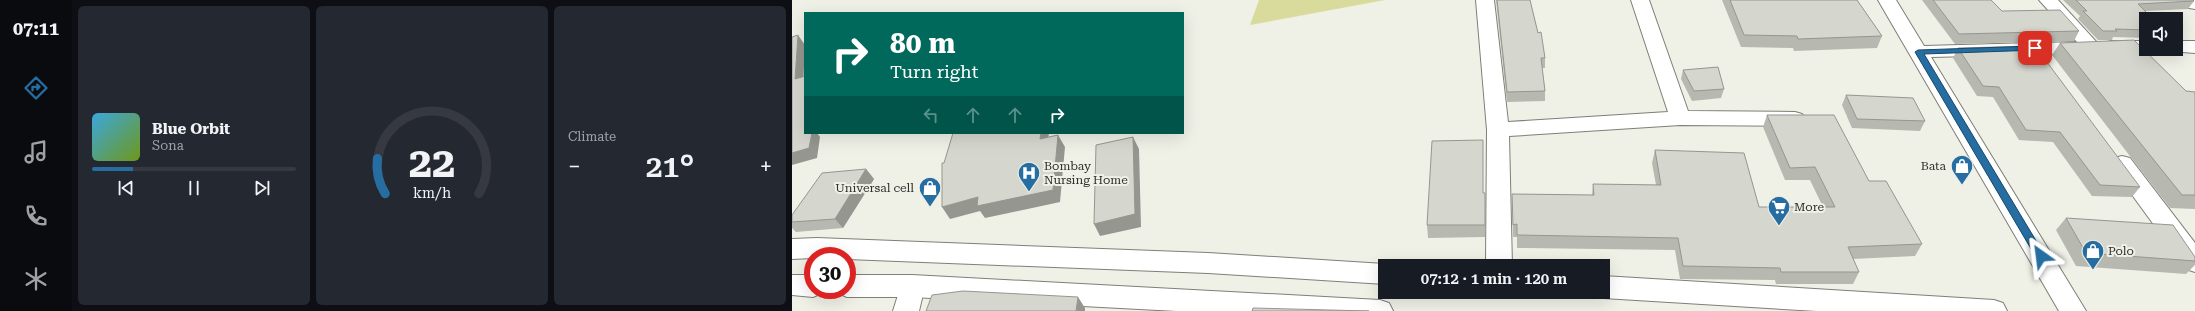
<!DOCTYPE html>
<meta charset="utf-8">
<style>
body{margin:0;font-family:"Roboto Serif",serif;background:#242831;color:#f1f3f6;height:100vh;display:flex;flex-direction:column;font-size:15px;white-space:nowrap}
*{box-sizing:border-box;margin:0}
p{font-size:13px;color:#9ea1a6}
.icon{flex:none;width:22px;height:22px;fill:none;stroke:currentColor;stroke-width:2;stroke-linecap:round;stroke-linejoin:round}
.map{position:relative;flex:1;overflow:hidden}
.drawer{display:flex;flex-direction:column;gap:6px;padding:6px;background:#0d0f14;width:720px}
.drawer>*{flex:none}
.top-card{position:absolute;left:12px;top:12px;width:380px;height:122px;border-radius:0px;box-shadow:0 4px 16px #0002;background:#00695c;color:#fff;overflow:hidden}
.buttons{position:absolute;left:1347px;top:12px;display:grid;gap:8px}
.buttons a{display:grid;place-items:center;width:44px;height:44px;border-radius:0px;background:#171b24;box-shadow:0 4px 16px #0002;font-size:20px}
.speed{position:absolute;left:12px;top:247px;display:flex;gap:8px;font-size:20px;font-weight:700;text-align:center}
.speed>*{display:grid;place-content:center;width:52px;height:52px;border-radius:50%;background:#171b24;box-shadow:0 4px 16px #0002;line-height:1}
.speed .limit{border:6px solid #d22;background:#fff;color:#111}
.pin{position:absolute;display:grid;place-items:center;width:34px;height:34px;color:#fff;margin:-17px;border-radius:8px;box-shadow:0 2px 6px #0006}
.me{position:absolute;width:44px;margin:-22px;rotate:329deg;stroke-linejoin:round;filter:drop-shadow(0 0 3px #0008)}
.turn{display:flex;align-items:center;gap:14px;height:84px;padding:0 20px;font-size:18px}
.turn .icon{width:52px;height:52px;stroke-width:2.5}
.turn b{display:block;font-size:28px;line-height:34px}
.lanes{display:flex;align-items:center;height:38px;padding:0 20px;background:#0003;justify-content:center;gap:20px;direction:ltr}
.lanes .off{opacity:.35}
.big{font-size:30px;font-weight:600;line-height:1.1}
.drawer .tile{flex:1;display:flex;flex-direction:column;justify-content:center;gap:6px;min-width:0;padding:0 14px;border-radius:6px;background:#242831}
.drawer .dial{align-items:center;gap:0}
.dial svg{height:104px;overflow:visible;fill:none;stroke:#363941;stroke-width:7;stroke-linecap:round;text-anchor:middle}
.dial text{fill:#f1f3f6;stroke:none}
.song{display:flex;align-items:center;gap:12px}
.cover{width:48px;height:48px;border-radius:6px;background:linear-gradient(135deg,hsl(200 70% 55%),hsl(80 70% 35%))}
.played{height:4px;border-radius:2px;background:linear-gradient(90deg,#266ea2 20%,#363941 20%)}
.keys{display:flex;justify-content:space-around;direction:ltr}
.heat{display:flex;justify-content:space-between;align-items:center;font-size:22px;direction:ltr}
.drawer .tiles{flex:1;display:grid;gap:6px;grid-template-columns:repeat(3,1fr)}
.trip{position:absolute;left:586px;top:259px;width:232px;height:40px;border-radius:0px;background:#171b24;box-shadow:0 4px 16px #0002;font-weight:600;line-height:40px;text-align:center}
main{display:flex;flex:1;min-height:0}
.menu{display:flex;flex-direction:column;width:72px;justify-content:space-around;align-items:center;background:#090b0e;color:#9ea1a6}
.menu .icon{width:28px;height:28px}
.menu .current{color:#266ea2}
.menu b{font-size:18px;color:#f1f3f6}
.map>svg:first-child{display:block}
.green{fill:#d8db9b}
.lines{fill:none;stroke-linecap:round;stroke-linejoin:round}
.minor-casing{stroke:#7e7f77;stroke-width:2}
.major-casing{stroke:#7e7f77;stroke-width:2}
.minor{fill:#fff;fill-rule:evenodd}
.major{fill:#fff;fill-rule:evenodd}
.wall{fill:#b7b8b0}
.shaded-wall{fill:#959690}
.building{fill:#d5d6cd;stroke:#959690}
.route{fill:#266ea2;stroke:#194869}
.labels{text-anchor:middle;stroke-width:4;stroke-linejoin:round;paint-order:stroke}
.poi-label{font-size:12px;fill:#2e2f2b;stroke:#eff0e6;text-anchor:start}
</style>
<main>
<nav class="menu">
<b>07:11</b>
<svg class="icon current" aria-label="directions" viewBox="0 0 24 24"><path d="M12 3l9 9-9 9-9-9zM9 14v-3h6M13 9l2 2-2 2"/></svg>
<svg class="icon" aria-label="music" viewBox="0 0 24 24"><path d="M9 18V5l10-2v13"/><circle cx="6" cy="18" r="3"/><circle cx="16" cy="16" r="3"/></svg>
<svg class="icon" aria-label="phone" viewBox="0 0 24 24"><path d="M5 4h4l2 5-3 2q2 4 5 5l2-3 5 2v4C11 20 4 13 5 4z"/></svg>
<svg class="icon" aria-label="climate" viewBox="0 0 24 24"><path d="M12 3v18M4 7l16 10M4 17L20 7"/></svg>
</nav>
<section class="drawer">
<div class="tiles">
<div class="tile">
<div class="song"><i class="cover"></i><div><b>Blue Orbit</b><p>Sona</p></div></div>
<div class="played"></div>
<div class="keys"><svg class="icon" aria-label="previous" viewBox="0 0 24 24"><path d="M18 5L8 12l10 7zM5 5v14"/></svg><svg class="icon" aria-label="pause" viewBox="0 0 24 24"><path d="M8 5v14M16 5v14"/></svg><svg class="icon" aria-label="next" viewBox="0 0 24 24"><path d="M6 5l10 7-10 7zM19 5v14"/></svg></div>
</div>
<div class="tile dial"><svg viewBox="0 0 100 80">
<path d="M14 69A42 42 0 1 1 86 69"/>
<path d="M14 69A42 42 0 0 1 8 42" stroke="#266ea2"/>
<text x="50" y="56" font-size="32" font-weight="700">22</text>
<text x="50" y="72" font-size="11">km/h</text>
</svg></div>
<div class="tile"><p>Climate</p>
<div class="heat"><a>−</a><b class="big">21°</b><a>+</a></div>
</div>
</div>
</section>
<div class="map">
<svg width="1403" height="311" viewBox="0 0 1403 311">
<rect width="100%" height="100%" fill="#eff0e6"/>
<path class="green" d="M467,0H593L458,25Z"/>
<g class="lines">
<g class="minor-casing">
<g id="minor">
<path d="M684,0H702L716,122L876,112L839,0H857L896,111L1003,112L1010,114L1013,119L1010,124L1003,126L888,125L717,136L720,266H694L695,130Z"/>
<path d="M1086,0H1104L1132,46L1285,42L1247,0H1266L1309,47L1307,51L1300,53L1139,57L1294,311H1267Z"/>
<path d="M1389,0H1403V9L1397,8Z"/>
<path d="M1319,41H1354V49H1362L1354,53L1312,51L1310,47L1312,43Z"/>
<path d="M1384,41H1403V53L1377,51L1376,49H1384Z"/>
<path d="M1330,156L1338,158L1403,243V272L1394,269L1322,170L1319,164L1322,158Z"/>
<path d="M120,275L129,279L133,286L127,311H101L111,279Z"/>
</g>
</g>
<g class="major-casing">
<g id="major">
<path d="M25,238L416,253L593,264L600,266H593V284L416,273L55,259V256H21V258L0,259V239Z"/>
<path d="M0,275H21V290H32L30,293L21,297L0,295Z"/>
<path d="M55,275H120L588,300L597,303L601,311H385L120,297H55L46,293L44,290H55Z"/>
<path d="M811,276L1202,300L1211,303L1215,311H1025L811,298L802,294L801,292H811Z"/>
</g>
</g>
<use href="#minor" class="minor"/>
<use href="#major" class="major"/>
</g>
<g class="wall">
<path d="M704,0H738L746,33L753,58V68H750L753,91V101L715,102Z"/>
<path d="M930,0H1065L1090,36L1085,48L1002,51L1001,48L949,47Z"/>
<path d="M1130,0H1199L1210,11L1287,31L1282,41L1163,44Z"/>
<path d="M1271,0H1401L1402,1L1396,9L1353,11L1354,38L1321,37L1320,40H1306L1286,19L1288,16Z"/>
<path d="M1268,43L1394,91L1403,92V209L1378,208L1260,55Z"/>
<path d="M1166,48L1348,187L1340,197L1300,196L1261,142L1227,140L1201,97L1185,96L1161,58Z"/>
<path d="M891,70L932,89L929,98L900,101L889,79Z"/>
<path d="M1054,95L1133,121L1128,131L1060,128L1050,105Z"/>
<path d="M975,115L1077,181L1130,244L1123,256L1061,259L1067,272L1061,284H984L983,280L888,279L883,250L725,248V237H721L720,194L800,195L801,184L864,185L860,163L863,150L967,207H1031L1018,180H993L971,127Z"/>
<path d="M74,169L82,179L51,228L4,232L0,228V215Z"/>
<path d="M691,193H693V237L636,238L635,225Z"/>
<path d="M1274,218L1403,257V265L1394,274L1284,266L1264,230Z"/>
</g>
<g class="shaded-wall">
<path d="M6,35L13,45L11,89L3,79Z"/>
<path d="M16,133H25L28,137L25,158L0,165V153Z"/>
<path d="M249,133H257L254,151L248,139Z"/>
<path d="M266,135L273,147L268,202L193,218L188,211L158,219L150,207L186,197Z"/>
<path d="M341,137L347,149L349,227L308,236L302,224Z"/>
<path d="M74,169L82,179L51,228L43,219Z"/>
<path d="M286,297L293,308V311H284Z"/>
</g>
<g class="building">
<path d="M705,0H738L746,33L749,32L753,58H749L753,91L715,92Z"/>
<path d="M938,0H1065L1090,36L1006,39L1005,36L952,35Z"/>
<path d="M1141,0H1199L1210,11L1268,10L1287,31L1167,34Z"/>
<path d="M1284,0H1401L1402,1L1346,4L1361,19H1354V30L1323,29L1325,31H1311L1291,11H1295Z"/>
<path d="M6,35L3,79L13,76V133H20L17,148L0,153V37Z"/>
<path d="M1342,40L1394,91L1403,92V195H1390L1268,43Z"/>
<path d="M1243,46L1348,187L1308,185L1268,132L1234,130L1207,87L1191,86L1166,48Z"/>
<path d="M926,67L932,89L902,91L891,70Z"/>
<path d="M1054,95L1121,98L1133,121L1065,119Z"/>
<path d="M975,115H1042L1077,181H1094L1130,244L1056,247L1067,272H989L988,268L891,266L886,238L725,235V224L721,225L720,194L802,195L801,184L869,185L863,150L952,153L967,207H1043L1023,167L998,168Z"/>
<path d="M161,133H249L248,139L266,135L261,190L185,206L186,197L150,207V163H152Z"/>
<path d="M341,137L343,214L302,224L304,145Z"/>
<path d="M691,140V193H693V225H635L640,141Z"/>
<path d="M74,169L43,219L0,222V215L30,173Z"/>
<path d="M1274,218L1381,225L1403,257V261L1294,253Z"/>
<path d="M171,291L286,297L284,311H134L140,295Z"/>
<path d="M461,308L577,311H460Z"/>
</g>
<path class="route" d="M1243,46H1246V50L1132,54L1252,254L1254,256L1249,261L1245,259L1123,52L1126,50Z"/>
<defs>
<g id="shop-pin" transform="scale(1.15)"><path d="M0 17L-7.5 6A9.5 9.5 0 1 1 7.5 6Z" fill="#266ea2" stroke="#eff0e6"/><path d="M-5-2.5h2.3a2.7 3.5 0 0 1 5.4 0H5L5.5 6h-11ZM-1.5-2.5h3a1.5 2.3 0 0 0-3 0Z" fill="#fff"/></g>
<g id="hospital-pin" transform="scale(1.15)"><path d="M0 17L-7.5 6A9.5 9.5 0 1 1 7.5 6Z" fill="#266ea2" stroke="#eff0e6"/><path d="M-5-5h3v3.5h4V-5h3V5h-3V1.5h-4V5h-3Z" fill="#fff"/></g>
<g id="supermarket-pin" transform="scale(1.15)"><path d="M0 17L-7.5 6A9.5 9.5 0 1 1 7.5 6Z" fill="#266ea2" stroke="#eff0e6"/><path d="M-6-5.5h2.5l.6 2H6L4.5 2H-2.5L-4.4-4H-6ZM-1.5 3.2a1.3 1.3 0 1 0 .1 0ZM3 3.2a1.3 1.3 0 1 0 .1 0Z" fill="#fff"/></g>
</defs>
<g fill-rule="evenodd">
<use href="#shop-pin" x="1170" y="166"/>
<use href="#hospital-pin" x="237" y="173"/>
<use href="#shop-pin" x="138" y="188"/>
<use href="#supermarket-pin" x="987" y="207"/>
<use href="#shop-pin" x="1301" y="251"/>
</g>
<g class="labels">
<g class="poi-label">
<text x="252" y="170">Bombay<tspan x="252" dy="14">Nursing Home</tspan></text>
<text x="1154" y="170" text-anchor="end">Bata</text>
<text x="122" y="192" text-anchor="end">Universal cell</text>
<text x="1002" y="211">More</text>
<text x="1316" y="255">Polo</text>
</g>
</g>
</svg>
<div class="buttons">
<a><svg class="icon" aria-label="sound" viewBox="0 0 24 24"><path d="M4 9h4l5-4v14l-5-4H4zM17 9q2 3 0 6"/></svg></a>
</div>
<div class="speed"><div class="limit">30</div></div>
<div class="pin" style="left:1243px;top:48px;background:#d93025"><svg class="icon" aria-label="arrive" viewBox="0 0 24 24"><path d="M6 21V4h12l-3 4 3 4H6"/></svg></div>
<svg class="me" style="left:1249px;top:256px" viewBox="-20 -20 40 40"><path d="M0-17L14 15 0 8-14 15z" fill="#266ea2" stroke="#fff" stroke-width="4"/></svg>
<div class="trip">07:12 · 1 min · 120 m</div>
<div class="top-card">
<div class="turn"><svg class="icon" aria-label="right" viewBox="0 0 24 24"><path d="M7 20v-9h11M14 6l5 5-5 5"/></svg><div><b>80 m</b>Turn right</div></div>
<div class="lanes"><svg class="icon off" aria-label="left" viewBox="0 0 24 24"><path d="M17 20v-9H6M10 6l-5 5 5 5"/></svg><svg class="icon off" aria-label="ahead" viewBox="0 0 24 24"><path d="M12 20V5M6 11l6-6 6 6"/></svg><svg class="icon off" aria-label="ahead" viewBox="0 0 24 24"><path d="M12 20V5M6 11l6-6 6 6"/></svg><svg class="icon" aria-label="right" viewBox="0 0 24 24"><path d="M7 20v-9h11M14 6l5 5-5 5"/></svg></div>
</div>
</div>
</main>
